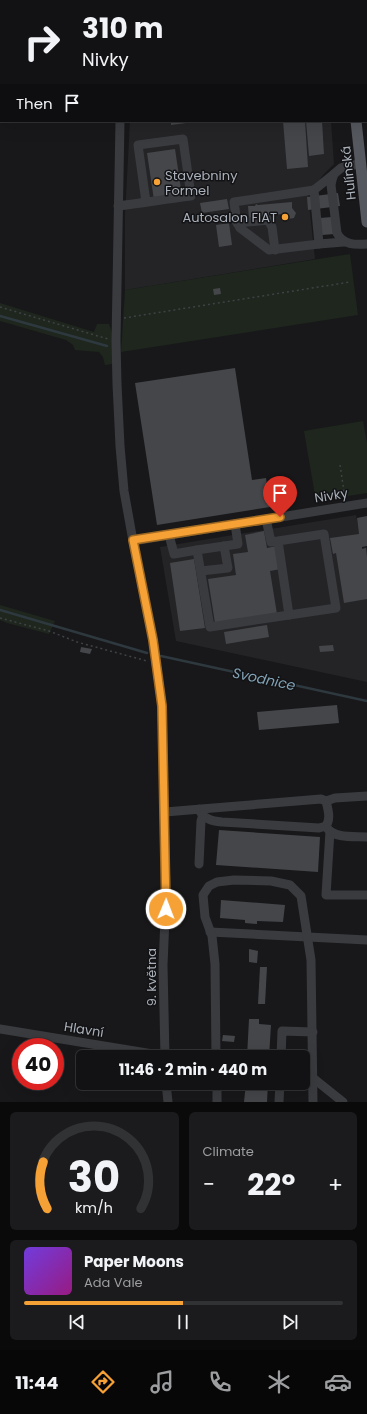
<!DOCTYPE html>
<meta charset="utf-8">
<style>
body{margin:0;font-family:Poppins,sans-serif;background:#1b1b1d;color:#f1f3f6;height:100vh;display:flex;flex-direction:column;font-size:15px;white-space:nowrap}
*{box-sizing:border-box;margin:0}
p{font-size:13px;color:#9c9ea0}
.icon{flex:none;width:22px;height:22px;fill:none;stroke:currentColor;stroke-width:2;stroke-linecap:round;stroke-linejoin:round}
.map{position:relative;height:1102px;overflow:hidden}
.details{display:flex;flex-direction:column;gap:10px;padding:10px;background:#0a0a0b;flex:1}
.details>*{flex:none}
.top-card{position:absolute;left:0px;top:0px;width:367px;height:122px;box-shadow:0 4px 16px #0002,0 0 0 1px #313234;background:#121214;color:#f1f3f6;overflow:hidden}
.speed{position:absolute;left:12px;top:1038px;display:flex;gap:8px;font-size:20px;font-weight:700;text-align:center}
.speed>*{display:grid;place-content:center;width:52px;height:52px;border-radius:50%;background:#121214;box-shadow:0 4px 16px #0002,0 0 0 1px #313234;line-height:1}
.speed .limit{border:6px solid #d22;background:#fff;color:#111}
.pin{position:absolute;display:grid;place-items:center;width:34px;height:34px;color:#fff;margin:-41px -17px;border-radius:50% 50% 50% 0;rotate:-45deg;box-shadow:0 0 4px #0007}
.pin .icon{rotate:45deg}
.me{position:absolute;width:44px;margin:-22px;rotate:1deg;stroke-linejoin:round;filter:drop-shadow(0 0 3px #0008)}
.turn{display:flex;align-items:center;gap:14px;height:84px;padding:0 16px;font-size:18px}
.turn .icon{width:52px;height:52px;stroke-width:2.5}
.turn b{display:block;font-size:28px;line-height:34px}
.then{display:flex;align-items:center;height:38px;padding:0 16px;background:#0003;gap:8px;font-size:15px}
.big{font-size:30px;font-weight:700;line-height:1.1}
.details .card{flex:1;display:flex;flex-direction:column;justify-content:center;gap:6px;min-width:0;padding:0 14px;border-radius:6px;background:#1b1b1d}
.details .dial{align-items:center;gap:0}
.dial svg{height:104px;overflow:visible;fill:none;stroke:#313234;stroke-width:7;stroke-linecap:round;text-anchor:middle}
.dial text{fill:#f1f3f6;stroke:none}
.song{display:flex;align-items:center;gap:12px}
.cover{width:48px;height:48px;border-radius:6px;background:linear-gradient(135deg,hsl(260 70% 55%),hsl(310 70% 35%))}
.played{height:4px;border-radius:2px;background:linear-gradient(90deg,#f5a135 50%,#313234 50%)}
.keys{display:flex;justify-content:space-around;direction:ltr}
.heat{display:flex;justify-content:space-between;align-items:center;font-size:22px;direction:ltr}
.details .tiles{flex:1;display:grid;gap:10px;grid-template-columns:1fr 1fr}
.card:last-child{grid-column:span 2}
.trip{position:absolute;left:76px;top:1050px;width:234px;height:40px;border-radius:6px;background:#121214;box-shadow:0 4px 16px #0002,0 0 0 1px #313234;font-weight:700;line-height:40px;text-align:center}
.tab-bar{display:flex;height:64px;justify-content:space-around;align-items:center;background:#070708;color:#9c9ea0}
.tab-bar .icon{width:28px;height:28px}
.tab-bar .selected{color:#f5a135}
.tab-bar b{font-size:18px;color:#f1f3f6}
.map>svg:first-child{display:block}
.built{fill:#242427}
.green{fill:#1e261e}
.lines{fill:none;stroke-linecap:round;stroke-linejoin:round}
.stream{stroke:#2e393f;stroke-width:2.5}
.building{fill:#44464a}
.path{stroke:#3f4246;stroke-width:1.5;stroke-dasharray:2 3;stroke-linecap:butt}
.minor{stroke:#393b3f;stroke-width:9}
.major{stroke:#55585e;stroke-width:11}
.route-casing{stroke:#9f6922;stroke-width:10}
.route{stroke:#f5a135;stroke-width:7}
.poi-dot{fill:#f5a135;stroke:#131315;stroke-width:1.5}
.labels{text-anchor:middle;stroke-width:3;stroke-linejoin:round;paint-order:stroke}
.street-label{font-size:13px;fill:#aab1ba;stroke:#131315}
.poi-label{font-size:13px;fill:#aab1ba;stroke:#131315;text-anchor:start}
.water-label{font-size:14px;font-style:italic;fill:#81a2b5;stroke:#131315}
</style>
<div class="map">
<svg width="367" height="1102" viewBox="0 0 367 1102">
<rect width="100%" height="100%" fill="#18181a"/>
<g class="built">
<path d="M130,121H331L334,164L324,174L308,194L315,259L125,290V215Z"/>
<path d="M356,515L362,548L367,547V682L176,641L160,547Z"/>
</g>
<g class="green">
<rect x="133" y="0" width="143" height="1"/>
<path d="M355,0H367V113L366,1Z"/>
<path d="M350,254L358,315L121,352L125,290Z"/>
<path d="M0,303L94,332L97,324H109L112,333V364L105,365L103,357L99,352L75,350L73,345L66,340L0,321Z"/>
<path d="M363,421L367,443V493L316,501L304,431Z"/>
<path d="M0,605L55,621L49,634L7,623L0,620Z"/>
</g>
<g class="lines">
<g class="stream">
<path d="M0,316L107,346"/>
<path d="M0,610L147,653"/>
<path d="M161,656L367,701"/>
</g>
</g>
<g class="building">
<path d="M171,121H194V122L171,125Z"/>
<path d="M283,121H305L308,167L287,169Z"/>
<path d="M306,121H322L324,154L309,156Z"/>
<path d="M175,149L182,196L154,200L147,153Z"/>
<path d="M338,193L340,206L308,210L307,197Z"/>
<path d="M227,199L229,209L202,213L200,203Z"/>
<path d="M292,202V208L296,213L294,218L282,220V214L249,218L248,206H255L256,204L258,205Z"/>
<path d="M332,217L334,234L322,235L320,218Z"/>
<path d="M229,223L232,245L219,247L216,225Z"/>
<path d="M220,288L221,294L214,295L213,289Z"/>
<path d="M235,368L252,480L266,478L270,507L157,525L135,383Z"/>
<path d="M320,495L321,500L316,501L315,496Z"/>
<path d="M367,516V546L362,547V549L366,548L367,557V599L344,603L336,553L333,554L330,538L359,534L357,518Z"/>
<path d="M264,531L267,548L277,546L281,569L270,571L277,614L215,623L208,579L236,575L233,554L248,552L245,535Z"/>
<path d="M194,559L205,628L180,631L170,563Z"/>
<path d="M267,625L269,637L226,644L224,632Z"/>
<path d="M333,645L334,651L320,652L319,646Z"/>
<path d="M81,647L92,649L90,654L80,652Z"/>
<path d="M337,705L339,723L259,730L257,712Z"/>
<path d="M219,830L320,837L318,872L216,865Z"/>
<path d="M221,900L285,905L283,922L257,921V924L245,923V920L220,918Z"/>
<path d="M249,949L258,951L257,963L249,962Z"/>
<path d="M260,967H267L265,1004H258Z"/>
<path d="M249,1019H259V1024L271,1025L269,1057H247Z"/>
<path d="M223,1035L235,1036L234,1042L222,1041Z"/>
<path d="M246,1083H268L267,1102H244Z"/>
</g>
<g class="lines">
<g class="path">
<path d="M0,307L108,339"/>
<path d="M124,318L350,282"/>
<path d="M340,465L345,498"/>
<path d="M0,618L49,631L77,642L147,661"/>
</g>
<g class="minor">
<path d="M126,1V0"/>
<path d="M120,121L116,341L117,384L120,446L124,491L133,541L153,640L162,706L166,895L163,965L165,1057"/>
<path d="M361,164L346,166L341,168L334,174L332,180L331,185L337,233C343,245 355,245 367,244"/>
<path d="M334,174L314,190L319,244L344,242"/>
<path d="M314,190L234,202L237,223L240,228L269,250L319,244"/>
<path d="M118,206C142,203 167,199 191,196L183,139L138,145L146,202"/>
<path d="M237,223L268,220L272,227L275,250"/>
<path d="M266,519L271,542L278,541L324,534L336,608L289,615L278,541"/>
<path d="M235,524L238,544L197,550L210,627L289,615"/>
<path d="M169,535L174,554L197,550"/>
<path d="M133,541L367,503"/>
<path d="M201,571L228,568L224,546"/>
<path d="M326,801L335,798L367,796"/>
<path d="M165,812L321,799L326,801C328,809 331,819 326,826L319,828L222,822C212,821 203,819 199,809"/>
<path d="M327,828C335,839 355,836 367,837"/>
<path d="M330,831L326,895H367"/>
<path d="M199,864L201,821L203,815"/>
<path d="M210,932L367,940"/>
<path d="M0,1029L165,1056"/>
<path d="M216,1057L215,964L212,936L205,917L203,895L209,886L217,882L234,880L271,881L290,885L301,896L311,960L313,1102"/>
<path d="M281,1057L282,1031L313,1032"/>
<path d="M313,1078L343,1102"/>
<path d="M166,1083L168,1102"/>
<path d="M217,1083V1102"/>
<path d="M279,1102L280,1083"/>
</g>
<g class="major">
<path d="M343,0L344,1"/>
<path d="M356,121L367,222"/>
</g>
</g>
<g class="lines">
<g class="route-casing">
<path id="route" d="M166,909L162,706L153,640L133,540L280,517"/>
</g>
<use href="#route" class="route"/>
</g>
<g class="poi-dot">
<circle cx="157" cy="182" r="4"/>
<circle cx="285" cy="217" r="4"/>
</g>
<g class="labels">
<g class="street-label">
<text transform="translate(348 173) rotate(-96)" y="5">Hulínská</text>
<text transform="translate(331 495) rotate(-9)" y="5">Nivky</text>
<text transform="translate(151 977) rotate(-90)" y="5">9. května</text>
<text transform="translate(84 1029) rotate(9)" y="5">Hlavní</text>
</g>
<g class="poi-label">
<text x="165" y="180">Stavebniny<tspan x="165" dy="15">Formel</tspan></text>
<text x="277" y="222" text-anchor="end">Autosalon FIAT</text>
</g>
<g class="water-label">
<text transform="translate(264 679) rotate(12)" y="5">Svodnice</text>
</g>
</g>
</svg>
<div class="speed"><div class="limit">40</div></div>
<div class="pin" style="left:280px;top:517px;background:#d93025"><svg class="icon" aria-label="arrive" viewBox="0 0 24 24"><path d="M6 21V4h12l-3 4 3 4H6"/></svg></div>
<svg class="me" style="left:166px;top:909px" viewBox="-20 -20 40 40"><circle r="17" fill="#f5a135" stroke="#fff" stroke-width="3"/><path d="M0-11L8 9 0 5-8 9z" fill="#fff"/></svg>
<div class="trip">11:46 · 2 min · 440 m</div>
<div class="top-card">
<div class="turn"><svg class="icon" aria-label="right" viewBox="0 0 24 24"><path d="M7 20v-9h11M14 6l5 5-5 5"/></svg><div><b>310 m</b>Nivky</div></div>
<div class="then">Then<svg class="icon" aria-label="arrive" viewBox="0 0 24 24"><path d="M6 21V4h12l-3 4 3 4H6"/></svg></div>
</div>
</div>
<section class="details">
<div class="tiles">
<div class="card dial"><svg viewBox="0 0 100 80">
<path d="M14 69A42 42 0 1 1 86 69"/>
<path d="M14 69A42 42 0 0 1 11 33" stroke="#f5a135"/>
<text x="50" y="56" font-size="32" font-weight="700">30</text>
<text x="50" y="72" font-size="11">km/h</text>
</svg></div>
<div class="card"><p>Climate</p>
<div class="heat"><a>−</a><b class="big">22°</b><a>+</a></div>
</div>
<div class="card">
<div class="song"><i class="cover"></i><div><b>Paper Moons</b><p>Ada Vale</p></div></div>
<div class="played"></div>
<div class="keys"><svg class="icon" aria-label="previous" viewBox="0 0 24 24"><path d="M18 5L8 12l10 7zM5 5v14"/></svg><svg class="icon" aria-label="pause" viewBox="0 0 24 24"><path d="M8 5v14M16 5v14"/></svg><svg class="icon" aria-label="next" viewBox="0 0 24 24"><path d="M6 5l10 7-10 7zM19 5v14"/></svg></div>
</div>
</div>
</section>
<nav class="tab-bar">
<b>11:44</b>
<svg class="icon selected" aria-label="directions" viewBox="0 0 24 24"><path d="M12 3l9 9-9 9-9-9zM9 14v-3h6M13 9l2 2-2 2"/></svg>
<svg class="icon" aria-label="music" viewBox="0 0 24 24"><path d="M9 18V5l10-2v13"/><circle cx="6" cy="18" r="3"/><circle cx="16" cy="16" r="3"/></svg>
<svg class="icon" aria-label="phone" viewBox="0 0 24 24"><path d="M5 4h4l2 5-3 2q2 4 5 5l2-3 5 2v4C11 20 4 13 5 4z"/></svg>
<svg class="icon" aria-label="climate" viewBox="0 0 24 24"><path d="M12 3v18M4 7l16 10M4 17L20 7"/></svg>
<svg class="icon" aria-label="car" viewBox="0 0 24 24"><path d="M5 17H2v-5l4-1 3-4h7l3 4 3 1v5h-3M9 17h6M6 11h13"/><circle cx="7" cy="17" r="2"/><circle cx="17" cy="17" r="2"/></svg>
</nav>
